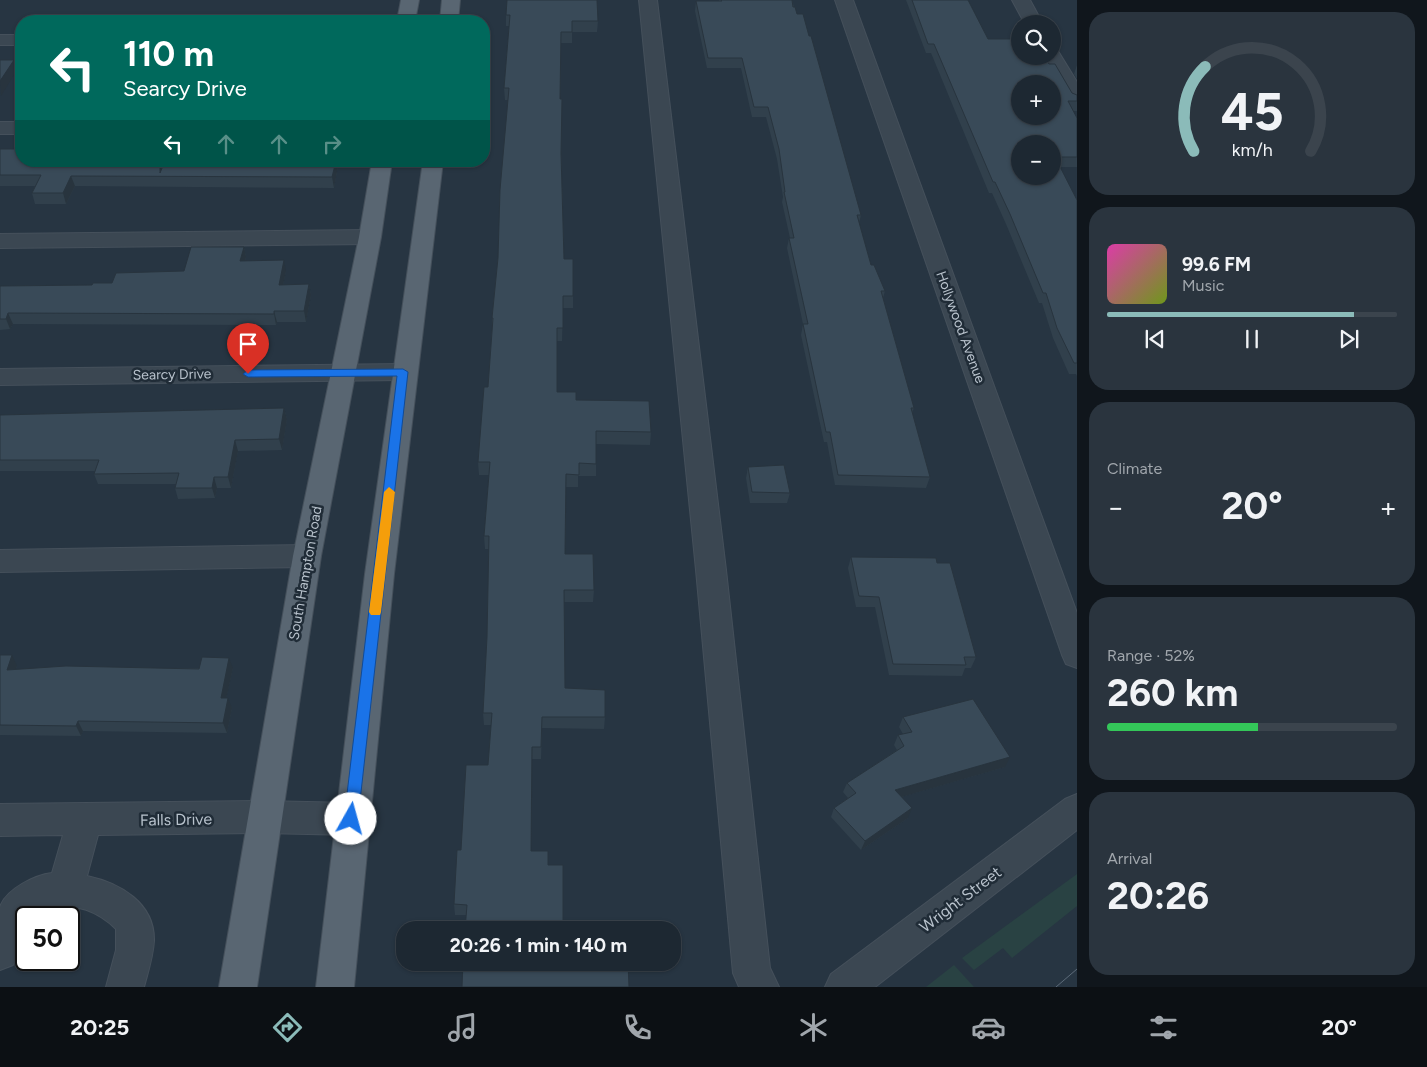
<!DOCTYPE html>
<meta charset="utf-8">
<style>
body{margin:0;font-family:Figtree,sans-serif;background:#2a343e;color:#f1f3f6;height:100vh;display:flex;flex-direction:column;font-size:19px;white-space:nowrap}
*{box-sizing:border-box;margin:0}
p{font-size:16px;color:#a0a6ac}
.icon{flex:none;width:28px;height:28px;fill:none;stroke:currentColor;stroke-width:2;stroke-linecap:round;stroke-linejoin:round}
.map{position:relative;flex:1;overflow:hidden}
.drawer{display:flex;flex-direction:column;gap:12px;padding:12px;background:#10161c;width:350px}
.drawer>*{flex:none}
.guide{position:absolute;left:15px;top:15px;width:475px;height:152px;border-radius:20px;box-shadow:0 1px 4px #0004,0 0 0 1px #3b444d;background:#00695c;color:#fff;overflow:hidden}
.fabs{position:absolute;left:1011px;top:15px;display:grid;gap:10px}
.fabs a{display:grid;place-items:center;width:50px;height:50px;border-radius:50%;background:#1d2832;box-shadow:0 1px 4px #0004,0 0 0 1px #3b444d;font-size:25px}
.speed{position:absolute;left:15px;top:906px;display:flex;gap:10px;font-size:25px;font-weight:700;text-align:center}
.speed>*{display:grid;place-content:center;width:65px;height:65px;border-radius:50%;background:#1d2832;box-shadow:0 1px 4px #0004,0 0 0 1px #3b444d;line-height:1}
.speed .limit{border:2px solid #111;border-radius:8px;background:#fff;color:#111}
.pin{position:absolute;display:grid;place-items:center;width:42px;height:42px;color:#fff;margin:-51px -21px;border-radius:50% 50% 50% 0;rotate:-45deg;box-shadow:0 0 5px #0007}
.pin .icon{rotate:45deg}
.me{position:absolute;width:55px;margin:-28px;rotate:7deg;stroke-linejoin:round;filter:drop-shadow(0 0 4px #0008)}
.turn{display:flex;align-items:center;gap:18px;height:105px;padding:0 25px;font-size:22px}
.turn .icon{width:65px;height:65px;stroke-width:2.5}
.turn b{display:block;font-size:35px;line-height:42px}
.lanes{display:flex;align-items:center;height:48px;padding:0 25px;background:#0003;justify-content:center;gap:25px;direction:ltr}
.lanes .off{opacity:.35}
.big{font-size:38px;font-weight:700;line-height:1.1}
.drawer .widget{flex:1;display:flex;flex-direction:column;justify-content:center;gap:8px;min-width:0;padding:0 18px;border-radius:20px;background:#2a343e}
.drawer .dial{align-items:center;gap:0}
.dial svg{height:130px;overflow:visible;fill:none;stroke:#3b444d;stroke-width:7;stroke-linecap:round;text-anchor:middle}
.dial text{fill:#f1f3f6;stroke:none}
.song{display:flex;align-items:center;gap:15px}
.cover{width:60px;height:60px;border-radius:8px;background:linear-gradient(135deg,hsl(320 70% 55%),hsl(80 70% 35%))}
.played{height:5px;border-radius:2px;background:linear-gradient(90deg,#8bbbb9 85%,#3b444d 85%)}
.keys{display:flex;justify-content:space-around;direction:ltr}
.heat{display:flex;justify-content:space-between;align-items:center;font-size:28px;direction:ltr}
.charge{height:8px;border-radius:4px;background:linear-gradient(90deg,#34c759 52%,#3b444d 0)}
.trip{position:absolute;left:396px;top:921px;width:285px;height:50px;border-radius:20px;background:#1d2832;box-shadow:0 1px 4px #0004,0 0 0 1px #3b444d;font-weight:700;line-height:50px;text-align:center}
.dock{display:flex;height:80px;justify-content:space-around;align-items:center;background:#0c1014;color:#a0a6ac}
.dock .icon{width:35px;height:35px}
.dock .current{color:#8bbbb9}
.dock b{font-size:22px;color:#f1f3f6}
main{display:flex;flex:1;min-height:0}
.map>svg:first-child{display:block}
.green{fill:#294243}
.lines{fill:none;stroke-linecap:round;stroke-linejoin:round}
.minor-casing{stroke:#45505b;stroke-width:2}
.major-casing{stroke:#45505b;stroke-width:2}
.minor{fill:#3b4752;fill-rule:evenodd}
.major{fill:#596672;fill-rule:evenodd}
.tram{stroke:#5d6b79;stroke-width:1}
.wall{fill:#31404c}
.shaded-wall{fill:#28343e}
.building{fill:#394a58;stroke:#28343e;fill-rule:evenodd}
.route{fill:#1a73e8;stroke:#114b97}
.slow{fill:#f59e0b}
.labels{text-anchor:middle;stroke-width:5;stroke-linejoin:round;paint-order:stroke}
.street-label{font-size:14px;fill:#b8c2cc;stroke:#202c37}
.near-street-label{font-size:16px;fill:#b8c2cc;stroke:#202c37}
</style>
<main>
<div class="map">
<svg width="1077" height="987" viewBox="0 0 1077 987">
<rect width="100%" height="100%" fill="#273542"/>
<g class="green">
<path d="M1077,874V906L1012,958L1003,948L974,970L962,958Z"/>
<path d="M954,965L974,987H926Z"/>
</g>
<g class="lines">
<g class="minor-casing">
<g id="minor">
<path d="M639,0H657L726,570L770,968L779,987H739L733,973L696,570Z"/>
<path d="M835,0H853L1077,613V668L1066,664L1062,655Z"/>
<path d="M1012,0H1030L1043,24H1025Z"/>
<rect x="0" y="35" width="21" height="10"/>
<path d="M1052,50L1058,51L1077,82V104L1070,102L1044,56H1052Z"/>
<rect x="0" y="122" width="21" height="12"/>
<path d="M370,230L378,232L381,237L378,242L370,244L0,248V234Z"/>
<path d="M403,364L412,366L415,372L412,378L403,380L0,385V369Z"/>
<path d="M307,545L317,548L321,556L317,564L307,567L0,572V550Z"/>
<path d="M1077,794V830L875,987H825L831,974L1065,799Z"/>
<path d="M264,801L351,803L363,808L368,819L363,830L351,835L264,833L98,835L87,876C120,883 155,903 154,941C153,957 148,972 144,987H106L116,950V929C99,912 75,902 51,908C39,910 42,918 26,918V932L13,965L0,970C0,958 0,916 0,907C6,889 35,875 52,873L63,835L0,836V804Z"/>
</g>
</g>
<g class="major-casing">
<g id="major">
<path d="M401,0H419L415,21H397Z"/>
<path d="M442,0H460L458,21H440Z"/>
<path d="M372,161H392L381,237L321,556L257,987H219L293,556L359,237Z"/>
<path d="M423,161H443L394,574L354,987H316L365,574Z"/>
</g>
</g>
<use href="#minor" class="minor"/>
<use href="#major" class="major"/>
<path class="tram" d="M1056,987L1077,969"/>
</g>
<g class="wall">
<path d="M719,0H792L861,215L859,223L871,265L885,291L883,298L914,408L912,413L930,477L926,488L835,485L827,442H824L801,335L803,324L787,248L789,238H790L782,202L783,197L777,159L766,117H752L741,68H707L695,11L696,1H719Z"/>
<path d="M906,0H968L988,39L1049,64L1072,93L1077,95V111H1073L1077,118V167H1060L1077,200V376L1076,374H1069L1053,338L1042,303H1039L1006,224L992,193H989L931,53H926Z"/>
<path d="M506,15L598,21L597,32H572V43H561L560,99L564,259L573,296V308H563L562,341H557V392L651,432L650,445L596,444V476H578V487H566L565,554L594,590L593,602H564L565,688L605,717L604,729L542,728L541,759H532L466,915H455L454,904L461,850L488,765L491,725H484L483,713L487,637L489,549H485L484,536L489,475H479L478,462L488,387L492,330V318L498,258L508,100H505L504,88L509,26H506Z"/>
<path d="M1077,65V79L1074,74Z"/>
<path d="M0,149L21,161H162L163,165L165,161H339L334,188L75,186L66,204H35L32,193L35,186H0Z"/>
<path d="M244,247L246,257L245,261L286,271L283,285L309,284L311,295L306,322H277L276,325L13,324L10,329L0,330V286L92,285L112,283L184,271Z"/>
<path d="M284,408L287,419L282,450L238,451L231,488H217L215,498L178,499L175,488L176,484H98L94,474L95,471H0V415Z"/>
<path d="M748,467L790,493L787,503H750L746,478Z"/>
<path d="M851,557L937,563L976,657L971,668H965L962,676L889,675L875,607H856L848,568Z"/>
<path d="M0,655L17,666L16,669L233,668L226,698L232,708L227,733L83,731L81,736L0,735Z"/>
<path d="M903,717L1005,767L901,797L908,818L861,850L831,817L834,808L848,798L843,792L847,783L897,750L894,745L898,735L903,734L899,727Z"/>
</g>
<g class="shaded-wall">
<path d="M14,60L17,70L1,96L0,81Z"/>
<path d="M160,161H162L163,164L160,173Z"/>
<path d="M336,161H339L334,188L332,177Z"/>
<path d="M71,176L75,186L66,204L63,193Z"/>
<path d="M244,247L246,257L242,271L240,261Z"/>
<path d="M284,260L286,271L281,295L279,285Z"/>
<path d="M309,284L311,295L306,322L304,311Z"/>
<path d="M274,311L277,322L276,325L274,314Z"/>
<path d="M8,313L13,324L10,329L6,319Z"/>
<path d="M284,408L287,419L282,450L279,439Z"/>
<path d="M235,440L238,451L231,488L228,477Z"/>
<path d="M214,477L217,488L215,498L212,488Z"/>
<path d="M12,655L17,666L12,680L7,670Z"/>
<path d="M229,658L233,668L224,708L221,698Z"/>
<path d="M228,698L232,708L227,733L223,723Z"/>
<path d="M78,721L83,731L81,736L76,726Z"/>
<path d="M1010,757L1005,767L891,800L895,790Z"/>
<path d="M912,808L908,818L861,850L865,841Z"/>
</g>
<g class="building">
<path d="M507,0H597L598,21H572V32H561L560,99H562L561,153L564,259H573V296H563V328H557V392H576V400L649,401L651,432L596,431V464L579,463V475L566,474L565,554H593L594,590H564L565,688L605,690V717H542L541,747H532L531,851H548V865H563V930H465L467,905L454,904L457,850H461L466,765H488L492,713H483L487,637L489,536H484L490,462H478L484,387H488L493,318H492L498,258L500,190L509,88H504L510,15H506Z"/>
<path d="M721,0H792L793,7H795L797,14H803L809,36H811L861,215H857L871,265H874L885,291H881L914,408H911L930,477L838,475L830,432H826L803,324H808L789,238H794L784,192H785L779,149L768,107H754L742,58H708L696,1H722Z"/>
<path d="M912,0H968L988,39H1020V56H1044L1049,64H1055L1072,93L1077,95V101H1068L1077,118V157H1055L1077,200V363H1074L1057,328L1046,293H1043L1010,214L995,182H993L934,44H928ZM1020,84H1052V116H1020ZM1020,144H1052V176H1020Z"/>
<path d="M0,60H14L0,81Z"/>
<path d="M0,149H21V161H160V173L165,161H336L332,177L71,176L63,193H32L41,175H0Z"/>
<path d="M191,247H244L240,261L284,260L279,285L309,284L304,311H274V314L8,313L6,319H0V286L92,285L93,283H112L116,273L184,271Z"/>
<path d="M284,408L279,439L235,440L228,477H214L212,488H175L179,473L94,474L99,460H0V415Z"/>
<path d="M784,465L790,493L752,492L748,467Z"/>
<path d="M851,557L936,558L937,563H950L976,657H964L966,665L893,664L879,597L859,596Z"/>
<path d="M0,655H12L7,670L66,666L199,669L202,657L229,658L221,698H228L223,723L78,721L76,726L0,725Z"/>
<path d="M973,699L1010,757L895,790L912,808L865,841L834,808L856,793L847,783L904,746L898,735L912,732L903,717Z"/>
<path d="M463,962H628L629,987H462Z"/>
</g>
<path class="route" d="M403,369L408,372L358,819L356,824L351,826L346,824L344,819L397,376L248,377L243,374L248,370Z"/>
<path class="slow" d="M389,487L395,492L381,612L380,615H371L369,612L384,492Z"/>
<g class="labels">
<g class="street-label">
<text transform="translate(961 327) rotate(70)" y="5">Hollywood Avenue</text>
<text transform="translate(172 374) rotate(-1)" y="5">Searcy Drive</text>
<text transform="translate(305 573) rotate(-80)" y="5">South Hampton Road</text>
</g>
<g class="near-street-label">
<text transform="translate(176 819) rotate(-1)" y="6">Falls Drive</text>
<text transform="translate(960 899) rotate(-37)" y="6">Wright Street</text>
</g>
</g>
</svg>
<div class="fabs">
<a><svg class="icon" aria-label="search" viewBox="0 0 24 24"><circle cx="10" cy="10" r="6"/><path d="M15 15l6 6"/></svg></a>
<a>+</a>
<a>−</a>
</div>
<div class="speed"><div class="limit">50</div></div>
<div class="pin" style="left:248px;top:374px;background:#d93025"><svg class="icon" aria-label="arrive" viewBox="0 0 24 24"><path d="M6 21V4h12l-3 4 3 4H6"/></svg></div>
<svg class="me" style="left:351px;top:819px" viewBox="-20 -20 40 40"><circle r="19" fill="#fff"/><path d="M0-13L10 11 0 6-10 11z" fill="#1a73e8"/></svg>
<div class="trip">20:26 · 1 min · 140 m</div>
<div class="guide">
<div class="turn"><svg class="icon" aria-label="left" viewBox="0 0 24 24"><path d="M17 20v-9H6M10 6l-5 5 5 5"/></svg><div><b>110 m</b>Searcy Drive</div></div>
<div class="lanes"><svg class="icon" aria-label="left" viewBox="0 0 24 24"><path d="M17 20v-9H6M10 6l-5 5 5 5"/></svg><svg class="icon off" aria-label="ahead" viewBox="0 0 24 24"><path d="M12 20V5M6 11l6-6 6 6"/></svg><svg class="icon off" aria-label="ahead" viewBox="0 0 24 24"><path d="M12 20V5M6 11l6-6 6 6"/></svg><svg class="icon off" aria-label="right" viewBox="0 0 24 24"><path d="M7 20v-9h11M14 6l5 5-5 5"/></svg></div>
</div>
</div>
<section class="drawer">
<div class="widget dial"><svg viewBox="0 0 100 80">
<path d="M14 69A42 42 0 1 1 86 69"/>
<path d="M14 69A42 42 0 0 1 21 17" stroke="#8bbbb9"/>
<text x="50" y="56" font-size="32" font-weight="700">45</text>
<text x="50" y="72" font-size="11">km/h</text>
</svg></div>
<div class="widget">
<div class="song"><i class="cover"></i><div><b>99.6 FM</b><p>Music</p></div></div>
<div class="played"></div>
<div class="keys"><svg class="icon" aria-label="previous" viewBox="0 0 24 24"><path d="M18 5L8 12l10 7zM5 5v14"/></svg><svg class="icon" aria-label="pause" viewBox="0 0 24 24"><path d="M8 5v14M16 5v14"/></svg><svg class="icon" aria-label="next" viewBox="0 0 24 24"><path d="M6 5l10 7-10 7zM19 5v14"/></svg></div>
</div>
<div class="widget"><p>Climate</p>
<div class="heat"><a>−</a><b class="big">20°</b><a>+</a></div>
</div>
<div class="widget"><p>Range · 52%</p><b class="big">260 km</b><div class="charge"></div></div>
<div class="widget"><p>Arrival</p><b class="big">20:26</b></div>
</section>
</main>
<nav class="dock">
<b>20:25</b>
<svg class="icon current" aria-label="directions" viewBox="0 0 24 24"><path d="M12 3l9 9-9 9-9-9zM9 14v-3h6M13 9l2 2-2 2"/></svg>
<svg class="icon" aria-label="music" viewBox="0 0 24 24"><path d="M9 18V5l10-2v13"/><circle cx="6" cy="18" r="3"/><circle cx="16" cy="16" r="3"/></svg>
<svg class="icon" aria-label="phone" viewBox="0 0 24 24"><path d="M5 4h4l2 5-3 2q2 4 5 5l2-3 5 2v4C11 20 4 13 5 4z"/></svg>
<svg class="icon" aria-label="climate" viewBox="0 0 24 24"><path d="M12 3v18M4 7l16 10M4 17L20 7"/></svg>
<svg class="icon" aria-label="car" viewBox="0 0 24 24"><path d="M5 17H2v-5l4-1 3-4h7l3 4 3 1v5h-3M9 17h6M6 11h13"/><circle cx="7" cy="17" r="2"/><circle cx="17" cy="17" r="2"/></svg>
<svg class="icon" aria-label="filters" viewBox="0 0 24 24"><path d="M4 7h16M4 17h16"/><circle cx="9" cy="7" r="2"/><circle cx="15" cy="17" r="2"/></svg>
<b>20°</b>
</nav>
